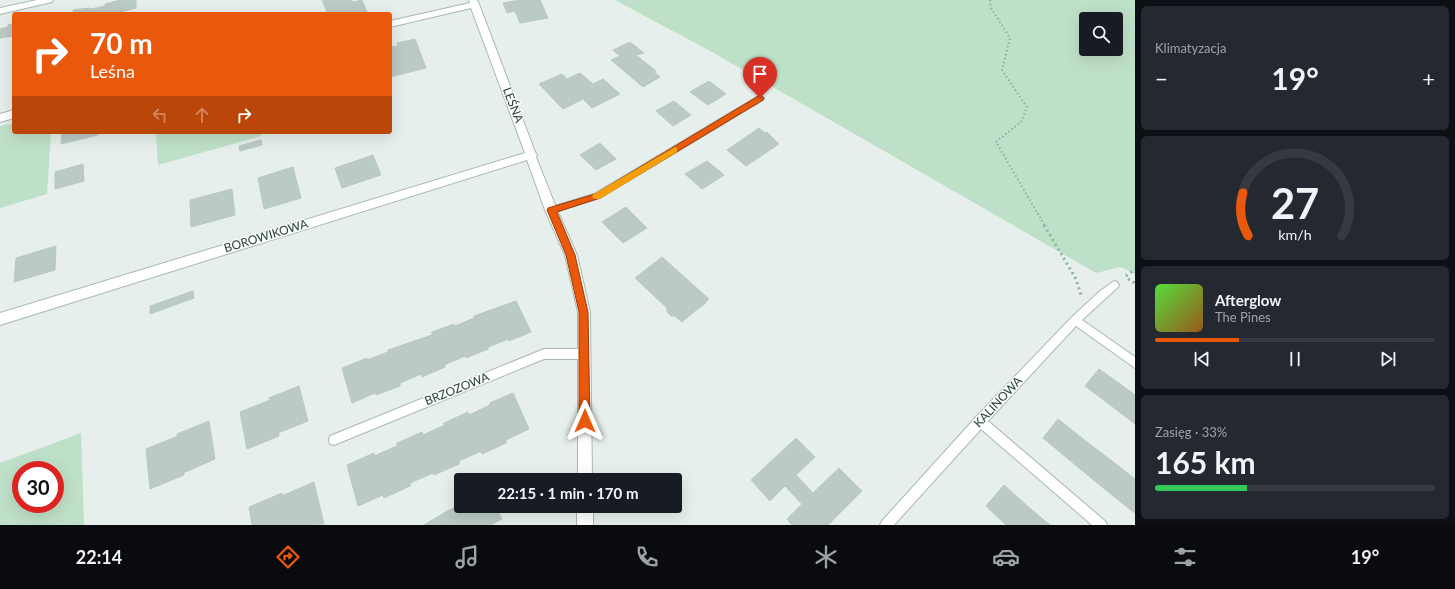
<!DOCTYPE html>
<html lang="pl">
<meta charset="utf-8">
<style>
body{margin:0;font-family:Lato,sans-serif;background:#242831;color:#f1f3f6;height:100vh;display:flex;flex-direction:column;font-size:15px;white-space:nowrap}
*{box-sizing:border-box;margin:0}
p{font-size:13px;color:#9ea1a6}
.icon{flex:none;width:22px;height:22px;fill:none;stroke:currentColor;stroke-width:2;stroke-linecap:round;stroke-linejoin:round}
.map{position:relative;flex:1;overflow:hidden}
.panel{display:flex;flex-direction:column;gap:6px;padding:6px;background:#0d0f14;width:320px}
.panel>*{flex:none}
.top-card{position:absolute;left:12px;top:12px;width:380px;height:122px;border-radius:4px;box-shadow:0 4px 16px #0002;background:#ea580c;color:#fff;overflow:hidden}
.fabs{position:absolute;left:1079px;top:12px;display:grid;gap:8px}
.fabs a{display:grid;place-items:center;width:44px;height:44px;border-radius:4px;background:#171b24;box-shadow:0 4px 16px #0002;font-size:20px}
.speed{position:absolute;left:12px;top:461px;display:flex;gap:8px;font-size:20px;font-weight:700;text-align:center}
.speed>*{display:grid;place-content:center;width:52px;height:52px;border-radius:50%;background:#171b24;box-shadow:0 4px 16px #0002;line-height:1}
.speed .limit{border:6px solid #d22;background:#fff;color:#111}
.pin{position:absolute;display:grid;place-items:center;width:34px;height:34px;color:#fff;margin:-41px -17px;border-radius:50% 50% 50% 0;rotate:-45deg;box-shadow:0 0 4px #0007}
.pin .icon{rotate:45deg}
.me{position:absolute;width:44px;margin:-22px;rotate:0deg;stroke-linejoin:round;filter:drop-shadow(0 0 3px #0008)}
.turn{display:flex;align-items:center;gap:14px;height:84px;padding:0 12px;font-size:18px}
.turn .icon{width:52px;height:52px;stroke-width:2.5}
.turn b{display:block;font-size:28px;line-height:34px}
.lanes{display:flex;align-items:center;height:38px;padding:0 12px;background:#0003;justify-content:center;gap:20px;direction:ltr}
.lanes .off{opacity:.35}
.big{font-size:30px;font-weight:700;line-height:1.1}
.panel .tile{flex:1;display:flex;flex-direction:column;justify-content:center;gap:6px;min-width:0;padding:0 14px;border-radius:6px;background:#242831}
.panel .dial{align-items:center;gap:0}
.dial svg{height:104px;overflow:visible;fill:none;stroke:#363941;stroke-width:7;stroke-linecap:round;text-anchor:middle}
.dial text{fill:#f1f3f6;stroke:none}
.song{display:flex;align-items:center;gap:12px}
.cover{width:48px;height:48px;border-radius:6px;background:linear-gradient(135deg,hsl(110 70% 55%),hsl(30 70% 35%))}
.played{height:4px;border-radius:2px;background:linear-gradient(90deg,#ea580c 30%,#363941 30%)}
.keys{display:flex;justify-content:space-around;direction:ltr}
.heat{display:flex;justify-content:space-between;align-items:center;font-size:22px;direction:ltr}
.charge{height:6px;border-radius:3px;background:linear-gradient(90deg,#34c759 33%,#363941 0)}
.trip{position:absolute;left:454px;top:473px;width:228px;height:40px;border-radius:4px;background:#171b24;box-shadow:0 4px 16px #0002;font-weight:700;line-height:40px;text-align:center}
.dock{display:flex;height:64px;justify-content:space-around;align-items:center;background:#090b0e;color:#9ea1a6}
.dock .icon{width:28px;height:28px}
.dock .selected{color:#ea580c}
.dock b{font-size:18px;color:#f1f3f6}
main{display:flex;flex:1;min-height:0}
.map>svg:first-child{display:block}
.green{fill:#bfe0c8;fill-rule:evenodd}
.building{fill:#bbcac4;stroke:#b8c9c2}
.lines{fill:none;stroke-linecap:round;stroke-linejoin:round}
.lane-casing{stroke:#a8b8b2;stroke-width:2}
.street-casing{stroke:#a8b8b2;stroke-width:2}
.path-far1{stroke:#86b3a5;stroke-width:2;stroke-dasharray:1.5 2.5;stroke-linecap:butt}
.path{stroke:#86b3a5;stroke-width:3;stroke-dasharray:2 3.5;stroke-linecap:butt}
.lane{fill:#fff;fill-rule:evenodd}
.street{fill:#fff;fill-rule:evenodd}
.route{fill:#ea580c;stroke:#983908}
.slow{fill:#f59e0b}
.labels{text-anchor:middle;stroke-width:3;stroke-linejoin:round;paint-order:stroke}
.street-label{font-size:12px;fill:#24423a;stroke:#f7fbf9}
</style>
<main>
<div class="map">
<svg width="1135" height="525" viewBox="0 0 1135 525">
<rect width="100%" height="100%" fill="#e6efeb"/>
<g class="green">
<path d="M615,0H1135V274L1121,267L1096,273L712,52ZM1086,19H1116V49H1086Z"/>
<path d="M14,123V132H51L47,194L0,208V126Z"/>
<path d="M156,132H261V136L158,165Z"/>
<path d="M81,433L84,525H0V463ZM21,470H55V504H21Z"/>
</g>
<g class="building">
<path d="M120,0L121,12L105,14V4Z"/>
<path d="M120,0H136V8L121,12Z"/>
<path d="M322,0H349L354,2L362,0L367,12L360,14H328Z"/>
<path d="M520,0H540L548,18L520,23L515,11L507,13L503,3Z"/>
<path d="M105,6V14H97V8Z"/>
<path d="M89,8V14H73V10Z"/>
<path d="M97,8V14H89V9Z"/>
<path d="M14,24V36L7,37L8,25Z"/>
<path d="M8,27L7,37L0,38V29Z"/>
<path d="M415,39L426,68L390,77V47L398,46L397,43Z"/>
<path d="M630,42L644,53L636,55L656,71L654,72L660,77L643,87L611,60L620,56L613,50Z"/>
<path d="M580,73L593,84L603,79L620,94L592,108L583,99L563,109L539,84L562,74L567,79Z"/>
<path d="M709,81L726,94L708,105L690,92Z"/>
<path d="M674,101L691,115L673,126L656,111Z"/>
<path d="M759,128L765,133L767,132L779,144L746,166L727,150Z"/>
<path d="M62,132H98V135L61,144Z"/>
<path d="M261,140L262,145L240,151L239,146Z"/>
<path d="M600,143L616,159L596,170L580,155Z"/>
<path d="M373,155L381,175L342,188L335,168Z"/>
<path d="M707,161L724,175L702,189L685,174Z"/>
<path d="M83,164L84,181L55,189V172Z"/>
<path d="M293,167L301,198L264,209L258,178Z"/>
<path d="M232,189L235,215L191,227L190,200Z"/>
<path d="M626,207L647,228L623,243L602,222Z"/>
<path d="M56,246L55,270L14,282L16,258Z"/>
<path d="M662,257L709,299L682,322L635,278Z"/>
<path d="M664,266L688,291L692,289L693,290H697L701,294L700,297L706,303L681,321L675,316H671L667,312V307L669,305L663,299L660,300L662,298L644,280Z"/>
<path d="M193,291L194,298L150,314V306Z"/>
<path d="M516,301L531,332L509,341L508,339L488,347V349L474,316Z"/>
<path d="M474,316L488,349L466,358L465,356L444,365L445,367L432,332L454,324L455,326L474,318Z"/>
<path d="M432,332L445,367L422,377L421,374L400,383V386L388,350L432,335Z"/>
<path d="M388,350L400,386L376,395L375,393L352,403L342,368L367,358V360L388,352Z"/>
<path d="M1099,369L1127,389L1113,407L1085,386Z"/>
<path d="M299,386L308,421L278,433L269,398Z"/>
<path d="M1127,389L1135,395V424L1113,407Z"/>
<path d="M513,393L529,429L506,440V443L490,403Z"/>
<path d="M270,400L279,436L247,449L240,412Z"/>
<path d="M490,403L506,443L482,454L481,451L459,461V464L444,423L468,412L469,415L490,405Z"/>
<path d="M1058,419L1083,439L1067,458L1043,438Z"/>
<path d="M209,421L215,459L183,473L177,434Z"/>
<path d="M444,423L459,464L434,475L433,473L410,483V486L397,443L422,432L423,435L445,425Z"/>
<path d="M178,436L184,475L150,489L146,449Z"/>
<path d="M796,438L815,457L796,475L813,493L839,468L862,491L828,525H792L787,519L802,504L785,486L770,501L751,480Z"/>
<path d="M1083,439L1112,461L1096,482L1067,458Z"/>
<path d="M397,443L410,486L384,498L383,495L358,506L347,465L374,453V456L397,446Z"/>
<path d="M1112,461L1135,479V485L1122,503L1096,482Z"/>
<path d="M314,482L324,524L288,525L282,496Z"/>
<path d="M1004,485L1032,510L1021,525H1006L986,506Z"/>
<path d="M1135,485V513L1122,503Z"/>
<path d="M282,493L288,525H252L249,507Z"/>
<path d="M461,504V506H495L502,519L491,525H456L449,510Z"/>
<path d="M449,510L456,525H424Z"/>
<path d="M1032,510L1050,525H1021Z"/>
</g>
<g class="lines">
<g class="lane-casing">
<g id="lane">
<path d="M760,95L764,98L763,100L600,198L551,213L548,212L547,210L548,208L594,194Z"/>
<path d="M1114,281L1117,282L1119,285L1117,288L1082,320L1135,357V368L1076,326L988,421L1105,521L1107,525H1092L981,429L894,525H880L882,521L976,417L1072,317L1100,291Z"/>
<path d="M544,349H584L587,351L589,354L587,357L584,359H544L334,445L330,444L329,440L330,436Z"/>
</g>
</g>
<g class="street-casing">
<g id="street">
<path d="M37,0H53L52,2L0,14V8Z"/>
<path d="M469,0H477L479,4L535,152L537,155L536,157L557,210L577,255L590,312L592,480H578V312L565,255L545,210L527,160L0,325V313L525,153L471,8L390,27V21L470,3Z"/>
<path d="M14,110V118L0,122V114Z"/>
<rect x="577" y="506" width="16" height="19"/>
</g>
</g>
<path class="path-far1" d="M990,0L991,8L1010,38L1002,70L1027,107L1021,122L996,142L1045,226"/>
<g class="path">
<path d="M1044,225L1076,279L1081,295"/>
<path d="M1126,276L1135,269"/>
<path d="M1128,279L1135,283"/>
</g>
<use href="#lane" class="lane"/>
<use href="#street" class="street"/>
</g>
<path class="route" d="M760,95L764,98L763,100L600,198L557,212L575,255L588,312L590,421L588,425L585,427L581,425L579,421V312L566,255L547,210L548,208L595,194Z"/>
<path class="slow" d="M675,147L677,148V152L600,199H594L592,196L594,194Z"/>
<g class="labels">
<g class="street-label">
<text transform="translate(513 105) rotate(69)" y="4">LEŚNA</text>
<text transform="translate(266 236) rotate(-17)" y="4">BOROWIKOWA</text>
<text transform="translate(457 389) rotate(-22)" y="4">BRZOZOWA</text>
<text transform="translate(998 402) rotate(-47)" y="4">KALINOWA</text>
</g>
</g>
</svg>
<div class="fabs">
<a><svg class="icon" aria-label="search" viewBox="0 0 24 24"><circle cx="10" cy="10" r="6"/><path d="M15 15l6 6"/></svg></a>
</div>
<div class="speed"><div class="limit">30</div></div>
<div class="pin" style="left:760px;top:98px;background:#d93025"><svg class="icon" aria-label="arrive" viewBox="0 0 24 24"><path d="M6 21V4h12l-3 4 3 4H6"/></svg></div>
<svg class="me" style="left:585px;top:421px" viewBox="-20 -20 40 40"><path d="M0-17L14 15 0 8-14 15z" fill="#ea580c" stroke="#fff" stroke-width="4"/></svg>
<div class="trip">22:15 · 1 min · 170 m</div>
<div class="top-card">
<div class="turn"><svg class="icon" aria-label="right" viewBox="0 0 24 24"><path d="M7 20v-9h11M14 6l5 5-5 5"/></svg><div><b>70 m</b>Leśna</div></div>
<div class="lanes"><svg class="icon off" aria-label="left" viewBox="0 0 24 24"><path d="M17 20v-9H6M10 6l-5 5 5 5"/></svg><svg class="icon off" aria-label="ahead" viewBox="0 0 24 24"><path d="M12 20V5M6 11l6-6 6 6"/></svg><svg class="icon" aria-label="right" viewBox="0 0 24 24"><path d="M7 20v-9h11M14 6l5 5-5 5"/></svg></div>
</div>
</div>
<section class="panel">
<div class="tile"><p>Klimatyzacja</p>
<div class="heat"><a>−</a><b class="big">19°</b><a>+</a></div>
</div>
<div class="tile dial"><svg viewBox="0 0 100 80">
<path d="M14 69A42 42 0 1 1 86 69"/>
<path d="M14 69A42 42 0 0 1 10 36" stroke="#ea580c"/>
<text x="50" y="56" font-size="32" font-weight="700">27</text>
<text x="50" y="72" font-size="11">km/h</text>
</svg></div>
<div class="tile">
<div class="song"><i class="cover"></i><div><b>Afterglow</b><p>The Pines</p></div></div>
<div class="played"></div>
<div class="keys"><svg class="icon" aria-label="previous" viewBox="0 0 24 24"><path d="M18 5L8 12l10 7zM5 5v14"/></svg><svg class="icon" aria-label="pause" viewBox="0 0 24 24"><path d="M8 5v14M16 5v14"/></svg><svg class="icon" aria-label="next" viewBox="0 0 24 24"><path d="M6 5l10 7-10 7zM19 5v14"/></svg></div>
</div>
<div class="tile"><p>Zasięg · 33%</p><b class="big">165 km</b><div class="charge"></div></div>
</section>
</main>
<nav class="dock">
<b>22:14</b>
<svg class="icon selected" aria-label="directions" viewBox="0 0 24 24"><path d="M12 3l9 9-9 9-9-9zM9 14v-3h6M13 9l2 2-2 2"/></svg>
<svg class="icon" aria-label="music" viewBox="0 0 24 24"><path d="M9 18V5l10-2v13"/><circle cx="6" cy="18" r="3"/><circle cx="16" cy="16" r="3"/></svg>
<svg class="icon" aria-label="phone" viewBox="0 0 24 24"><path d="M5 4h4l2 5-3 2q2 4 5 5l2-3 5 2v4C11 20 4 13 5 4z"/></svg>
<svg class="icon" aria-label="climate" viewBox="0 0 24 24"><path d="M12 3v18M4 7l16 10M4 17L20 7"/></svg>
<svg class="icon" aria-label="car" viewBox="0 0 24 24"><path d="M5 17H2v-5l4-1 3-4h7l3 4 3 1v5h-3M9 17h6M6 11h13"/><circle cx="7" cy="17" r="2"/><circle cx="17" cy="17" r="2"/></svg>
<svg class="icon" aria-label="filters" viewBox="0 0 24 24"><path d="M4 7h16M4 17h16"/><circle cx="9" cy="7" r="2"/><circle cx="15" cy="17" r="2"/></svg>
<b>19°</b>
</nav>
